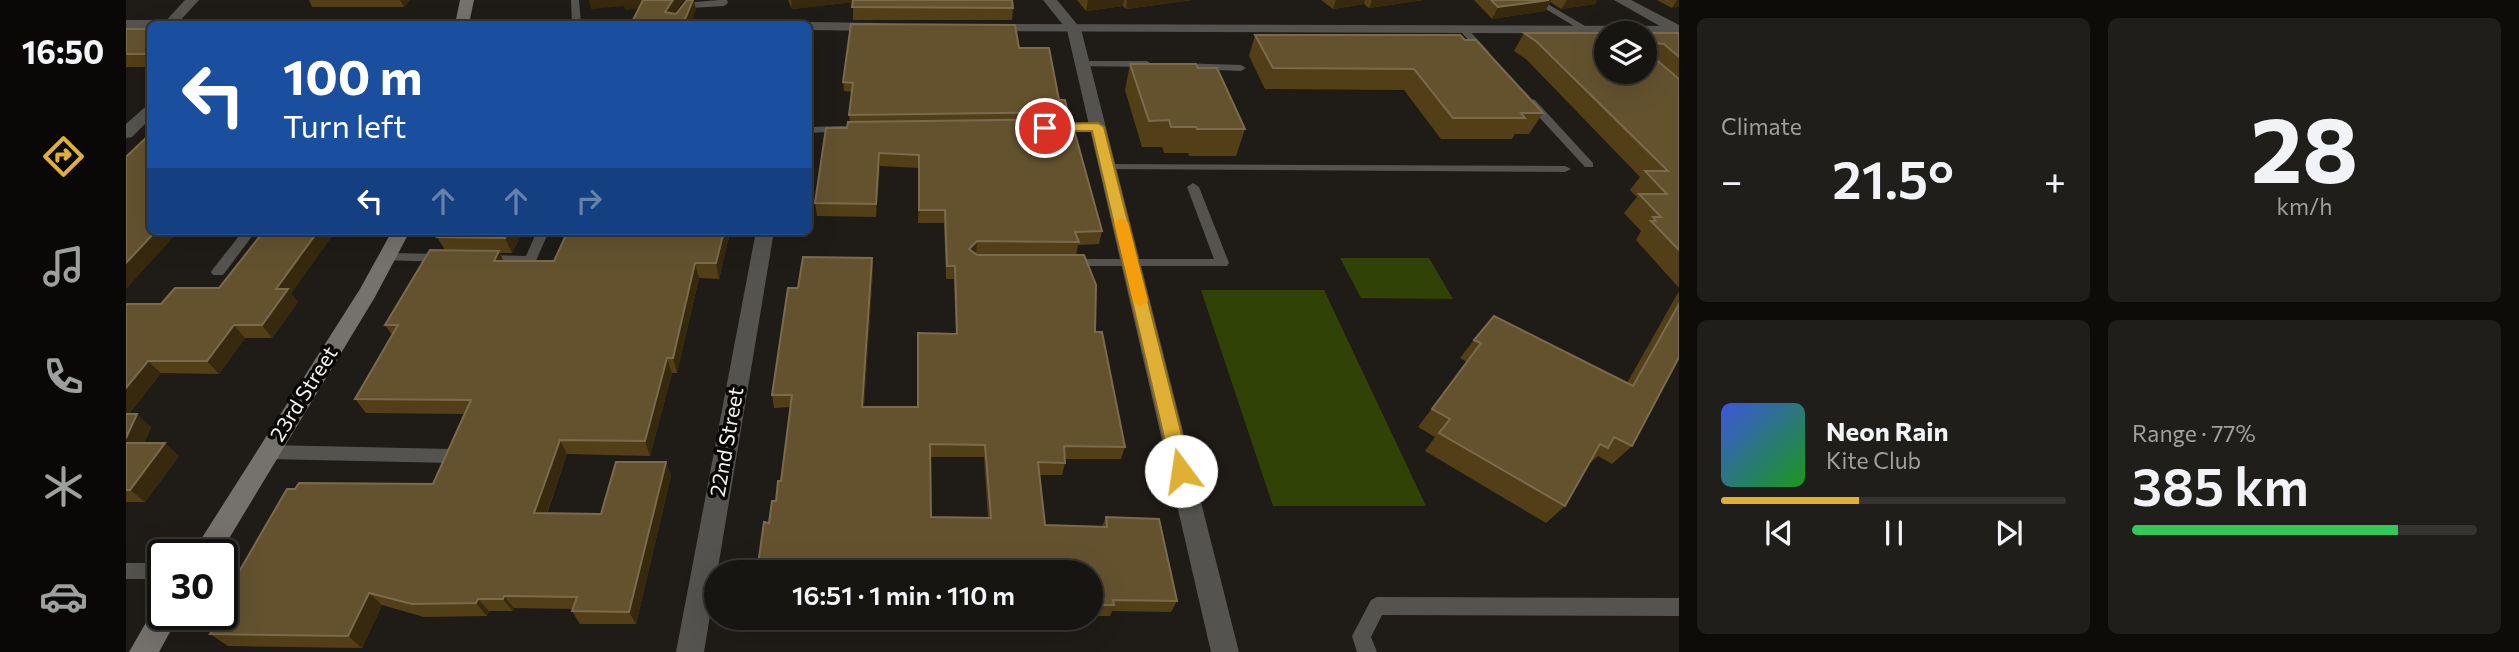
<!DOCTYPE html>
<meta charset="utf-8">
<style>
body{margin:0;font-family:Commissioner,sans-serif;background:#201e1a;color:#f1f3f6;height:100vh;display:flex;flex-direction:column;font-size:26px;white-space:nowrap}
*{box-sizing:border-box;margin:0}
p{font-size:23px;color:#9e9f9f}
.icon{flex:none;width:38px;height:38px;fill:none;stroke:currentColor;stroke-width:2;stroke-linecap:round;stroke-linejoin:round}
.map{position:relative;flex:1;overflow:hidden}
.drawer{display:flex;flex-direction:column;gap:18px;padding:18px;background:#0d0c09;width:840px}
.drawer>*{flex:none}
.hud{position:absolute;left:21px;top:21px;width:665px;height:214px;border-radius:10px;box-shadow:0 7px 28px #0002,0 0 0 2px #363431;background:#1a4fa0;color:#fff;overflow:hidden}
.buttons{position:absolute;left:1468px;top:21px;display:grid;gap:14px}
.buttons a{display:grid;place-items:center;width:63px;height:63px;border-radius:50%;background:#171511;box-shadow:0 7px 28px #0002,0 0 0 2px #363431;font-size:35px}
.speed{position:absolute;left:21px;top:539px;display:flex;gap:14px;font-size:35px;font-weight:700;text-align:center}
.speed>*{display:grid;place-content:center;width:91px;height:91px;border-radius:50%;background:#171511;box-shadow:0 7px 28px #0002,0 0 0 2px #363431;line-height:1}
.speed .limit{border:4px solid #111;border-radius:10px;background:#fff;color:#111}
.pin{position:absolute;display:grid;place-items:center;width:60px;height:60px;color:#fff;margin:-30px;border:4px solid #fff;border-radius:50%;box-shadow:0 2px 7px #0007}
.me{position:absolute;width:77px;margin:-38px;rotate:346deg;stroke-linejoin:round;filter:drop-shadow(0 0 5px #0008)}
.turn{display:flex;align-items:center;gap:24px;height:147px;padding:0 21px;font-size:32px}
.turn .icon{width:91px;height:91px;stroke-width:2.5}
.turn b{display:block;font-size:49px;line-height:60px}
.lanes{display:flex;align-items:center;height:66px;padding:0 21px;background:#0003;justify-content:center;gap:35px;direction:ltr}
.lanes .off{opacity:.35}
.big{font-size:52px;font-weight:600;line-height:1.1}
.drawer .card{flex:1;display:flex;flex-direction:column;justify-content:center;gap:10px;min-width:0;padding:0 24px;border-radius:10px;background:#201e1a}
.drawer .dial{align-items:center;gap:0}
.dial b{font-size:91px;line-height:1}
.song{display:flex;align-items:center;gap:21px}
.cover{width:84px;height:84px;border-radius:10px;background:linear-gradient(135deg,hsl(230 70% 55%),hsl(120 70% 35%))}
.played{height:7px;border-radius:4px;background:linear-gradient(90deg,#e0b034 40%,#363431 40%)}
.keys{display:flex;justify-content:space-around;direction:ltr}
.heat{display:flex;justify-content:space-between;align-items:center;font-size:38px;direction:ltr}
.charge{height:10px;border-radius:5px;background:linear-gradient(90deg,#34c759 77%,#363431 0)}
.drawer .tiles{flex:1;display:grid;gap:18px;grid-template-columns:repeat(2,1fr)}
.trip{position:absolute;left:578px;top:560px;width:399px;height:70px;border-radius:35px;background:#171511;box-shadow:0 7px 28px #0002,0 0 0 2px #363431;font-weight:600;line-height:70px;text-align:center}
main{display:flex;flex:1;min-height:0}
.tab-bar{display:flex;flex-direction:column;width:126px;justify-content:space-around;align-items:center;background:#090807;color:#9e9f9f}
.tab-bar .icon{width:49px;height:49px}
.tab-bar .active{color:#e0b034}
.tab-bar b{font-size:32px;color:#f1f3f6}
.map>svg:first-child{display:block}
.green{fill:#304206}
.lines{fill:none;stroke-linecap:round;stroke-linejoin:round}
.service{fill:#555350;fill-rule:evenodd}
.minor{fill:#555350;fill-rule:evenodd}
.tertiary{fill:#555350;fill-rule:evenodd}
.secondary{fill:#75726d;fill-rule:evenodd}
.wall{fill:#523f18;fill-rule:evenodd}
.shaded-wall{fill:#36290e}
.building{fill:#64522f;stroke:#7a6b4d;stroke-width:2;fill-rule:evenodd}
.route{fill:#e0b034;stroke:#927222;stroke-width:2}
.slow{fill:#f59e0b}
.labels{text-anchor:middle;stroke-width:7;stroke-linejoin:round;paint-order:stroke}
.street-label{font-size:21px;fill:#f5f3ef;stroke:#080705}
</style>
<main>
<nav class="tab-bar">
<b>16:50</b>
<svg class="icon active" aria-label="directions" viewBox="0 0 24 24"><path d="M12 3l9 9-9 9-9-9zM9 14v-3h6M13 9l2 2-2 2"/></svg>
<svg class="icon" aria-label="music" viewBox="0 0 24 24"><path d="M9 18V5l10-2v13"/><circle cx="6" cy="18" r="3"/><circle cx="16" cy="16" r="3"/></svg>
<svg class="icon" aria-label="phone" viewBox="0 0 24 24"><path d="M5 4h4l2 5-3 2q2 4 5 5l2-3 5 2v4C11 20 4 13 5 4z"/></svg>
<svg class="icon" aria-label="climate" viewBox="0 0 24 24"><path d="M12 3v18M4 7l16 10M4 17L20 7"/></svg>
<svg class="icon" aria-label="car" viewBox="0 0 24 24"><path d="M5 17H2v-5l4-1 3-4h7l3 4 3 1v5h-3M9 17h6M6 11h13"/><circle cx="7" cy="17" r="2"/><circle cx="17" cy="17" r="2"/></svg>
</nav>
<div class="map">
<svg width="1553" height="652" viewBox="0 0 1553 652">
<rect width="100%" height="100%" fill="#1f1c17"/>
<g class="green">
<path d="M1214,258H1303L1327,299L1235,298Z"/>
<path d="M1075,290H1198L1300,506H1147Z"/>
</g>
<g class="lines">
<g class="service">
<path d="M445,0H453L455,24H446Z"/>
<path d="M593,0H601L602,3L598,6L564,8L553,24H544L558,3Z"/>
<path d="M1405,0H1415L1464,29L1456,31Z"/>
<path d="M1334,27H1340L1363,52V56H1357L1334,31Z"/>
<path d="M956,61H1021L1026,64L1021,67L952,66L951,64Z"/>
<path d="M1052,63L1115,65L1120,68L1115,71L1048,68L1047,66Z"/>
<path d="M1405,99L1409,100L1467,163V167H1459L1401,104V100Z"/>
<path d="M928,124H972L977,127L972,130L924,129L923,127Z"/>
<path d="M718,126L722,127V131L682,133V127Z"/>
<path d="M982,164L1439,166L1445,169L1439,172L978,169L976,167Z"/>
<path d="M1067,183L1073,187L1103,263L1101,266H939L937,263L939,260L944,259H1088L1061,187Z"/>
<path d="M117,231H130L97,275H87L85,272L87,269Z"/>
<path d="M411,231H423L409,263H358L352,259L358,255L400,256Z"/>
<path d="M262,253L317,254L323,258L317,262L257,260L256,257Z"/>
<path d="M142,445L325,449L331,451L333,456L331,461L325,463L142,459L136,457L134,452L136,447Z"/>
<rect x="0" y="563" width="37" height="16"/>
<path d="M1251,597L1553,598V616L1256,615L1245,637L1251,652H1231L1226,636L1245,600Z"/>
</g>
<g class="minor">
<path d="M59,0H73L51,24H37Z"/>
<path d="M917,0H931L955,29L1113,652H1085L941,30Z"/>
<path d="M1488,0H1505L1553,25V34L1546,33Z"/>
<path d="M24,106V119L6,137L0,138V124L18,108Z"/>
<path d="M630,231H648L578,652H550Z"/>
</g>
<g class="tertiary">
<path d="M0,20H369L376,24H24V28H0Z"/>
<path d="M682,22L753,23L760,27L753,31L682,30V24H676Z"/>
<path d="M862,24L1553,26V34L857,31V25Z"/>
</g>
<g class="secondary">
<path d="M334,0H348L343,24H329Z"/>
<path d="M266,231H284L249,297L93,555H65L234,289Z"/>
<path d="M37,602V614H54L33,652H3L30,605Z"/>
</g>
</g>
<g class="wall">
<path d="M183,0H284L278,7H186Z"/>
<path d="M662,0H886L887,8L886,20H727V2L666,9Z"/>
<path d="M951,0H1066L1000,9L997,6L960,11Z"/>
<path d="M1195,0H1297L1243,8L1238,4L1207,9Z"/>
<path d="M1348,0H1471L1469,4L1435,9L1424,2L1419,11L1366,19Z"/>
<path d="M1531,0H1553L1546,8Z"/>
<rect x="0" y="29" width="24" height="38"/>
<path d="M1398,33H1553V288L1510,240L1515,231L1498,213L1511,197L1504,190L1514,177L1401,60L1388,51Z"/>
<path d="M1129,35H1334L1417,113L1403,134H1389L1386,139H1315L1278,90L1139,89L1123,56Z"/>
<path d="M893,48L942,112L940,119L976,231L973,244L952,245L950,255L969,332L999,447L995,459H939V463L936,475H914L919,525L976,526L980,517L1051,601L1045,612L986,611L984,616H964V572L643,523L655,481L664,407L648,408L646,395L672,288L746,258L747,271L738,407H792L830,334L828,279H820L818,223H792L793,168L754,166L750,217L691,216L689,203L724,122L723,115L726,92L718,91L717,82ZM805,457H858L862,518L805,517Z"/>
<path d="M1004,64L1072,68L1119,129L1110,156H1063L1062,153H1038L1036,147H1016L999,90Z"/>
<path d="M312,231H397L386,253H374L377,261H428L603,237L593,279L573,278L551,373H546L524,456L441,454L421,514H475L540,462L545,476L510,624H454L446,611L447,609L388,608L387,611H363L361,616L298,617L256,605L236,648L102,646L84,634L88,628L83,624L307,484L339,414L240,413L229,399L266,335L259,325L319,250L311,237L313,233Z"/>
<path d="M1553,291V357L1506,446L1486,464L1472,456L1462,465L1439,506L1420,523L1299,451L1309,437L1292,427L1341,362L1334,358L1348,340L1501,383Z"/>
<path d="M165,294L172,302L146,338H119L93,374L35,373L3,414L25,427L18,443L53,456L19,502H0V304H35Z"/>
<path d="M628,618H787L786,624L745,623V626L702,624L629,620Z"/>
</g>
<g class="shaded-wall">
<path d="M274,0H284L278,7Z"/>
<path d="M463,0H521L523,7L499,10L498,6L465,9Z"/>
<path d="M547,0H558L541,24L539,12Z"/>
<path d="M567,0H568L570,10L565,24H557Z"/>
<path d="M665,0H729V2L666,9Z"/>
<path d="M962,0H998L997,6L960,11Z"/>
<path d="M1001,0H1066L1000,9Z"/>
<path d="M1210,0H1239L1238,4L1207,9Z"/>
<path d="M1246,0H1297L1243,8Z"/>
<path d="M1425,0L1419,11L1366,19L1372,7Z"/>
<path d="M1441,0H1471L1469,4L1435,9Z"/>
<path d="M1551,0H1553V7L1546,8Z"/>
<path d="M24,50V62L19,54Z"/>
<path d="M753,153L754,166L750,217V204Z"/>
<path d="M30,231H53L0,289V263Z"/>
<path d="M192,231H210L165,294L172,302L146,338L136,325L150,289Z"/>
<path d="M383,231H397L386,253L379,238Z"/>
<path d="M598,231H602L603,237L593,279L590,263Z"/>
<path d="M851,241L850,254L843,249Z"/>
<path d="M373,251L380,266L368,261Z"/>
<path d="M746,258L747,271L737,419L736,407Z"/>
<path d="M569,263L573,278L551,373L547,358Z"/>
<path d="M108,325L119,338L93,374L81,361Z"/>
<path d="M541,358L546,373L524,456L519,441Z"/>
<path d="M22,361L35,373L0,418V388Z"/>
<path d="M11,414L25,427L12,456L0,445V438Z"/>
<path d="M434,440L441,454L416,527L408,513Z"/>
<path d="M39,443L53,456L19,502L4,490Z"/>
<path d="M540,462L545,476L510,624L503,612Z"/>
<path d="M243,593L256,605L236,648L222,636Z"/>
<path d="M378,596L388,608L387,611L377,599Z"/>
<path d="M352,599L363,611L361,616L350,603Z"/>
</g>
<g class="building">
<path d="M517,0H547L539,12L550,14L561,0H567L557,24H505Z"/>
<path d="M727,0H886L887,8L726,7Z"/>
<path d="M1365,0H1423L1372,7Z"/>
<path d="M725,24L889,25L893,48H923L933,100H939L942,112L723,115L727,83L717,82Z"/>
<path d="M0,29H24V50L19,54H0Z"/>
<path d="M1398,33H1480V72H1519V33H1553V57L1538,44L1530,43L1526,56L1553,79V250L1525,221H1530L1527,217H1535L1513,194H1541L1519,171H1542L1411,42Z"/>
<path d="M1129,35H1334L1339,40H1350L1417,113H1395L1399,118H1327L1288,69L1147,68Z"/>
<path d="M1004,64H1070L1072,68H1091L1119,129H1071L1070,127H1045L1043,120L1023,121Z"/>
<path d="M945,119L976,231L949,232L953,242L851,241L843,249L851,255H958L970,285L969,332H976L999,447L938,446L939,463L912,462L919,525L981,527L980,517L1033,519L1051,601L987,600L988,605H964V572H631L638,522L643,523L646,501H650L652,481H655L666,395H646L662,288H672L677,257L746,258L736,407H792V333L831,334L829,266H821L819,210H793V155L753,153L750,204L689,203L700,128H721L722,122ZM804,444L859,445L865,518L805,517Z"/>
<path d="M22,136H24V231H30L0,263V157Z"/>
<path d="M138,231H192L150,289H162L136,325H108L81,361H22L0,388V304H35L49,288H93Z"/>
<path d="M314,231H383L379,238L311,237Z"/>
<path d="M446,231H598L590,263H569L547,358H541L519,441L434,440L408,513L475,514L490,462H540L503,612L446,611L451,597L378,596L377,599H352L350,603L286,604L243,593L222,636L84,634L90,624H83L88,614H96V601L161,489H169L173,483L307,484L345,400L229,399L272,325H259L304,250L373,251L368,261H428L440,235H444Z"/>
<path d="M1553,304V357L1506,446L1488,437L1482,448L1474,444L1439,506L1313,433L1324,419L1306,409L1355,343L1348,340L1368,316L1507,386Z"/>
<path d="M0,414H11L0,438Z"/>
<path d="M0,443H39L4,490H0Z"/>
</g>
<path class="route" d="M972,123L978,127L1065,471L1062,476L1055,479L1049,476L1046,471L966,131H919L913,128L919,124Z"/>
<path class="slow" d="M995,218L1002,222L1022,301L1014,307L1007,301L988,222Z"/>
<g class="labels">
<g class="street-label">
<text transform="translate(178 394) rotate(-58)" y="7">23rd Street</text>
<text transform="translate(601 442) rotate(-80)" y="7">22nd Street</text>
</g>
</g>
</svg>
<div class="buttons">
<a><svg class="icon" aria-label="layers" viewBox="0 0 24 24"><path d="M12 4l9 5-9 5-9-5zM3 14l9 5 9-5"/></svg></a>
</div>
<div class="speed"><div class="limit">30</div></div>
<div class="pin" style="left:919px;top:128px;background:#d93025"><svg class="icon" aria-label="arrive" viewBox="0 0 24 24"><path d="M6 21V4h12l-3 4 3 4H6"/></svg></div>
<svg class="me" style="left:1055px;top:471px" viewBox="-20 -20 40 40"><circle r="19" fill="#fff"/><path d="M0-13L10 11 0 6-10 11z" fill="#e0b034"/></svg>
<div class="trip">16:51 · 1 min · 110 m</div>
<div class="hud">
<div class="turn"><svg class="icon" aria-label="left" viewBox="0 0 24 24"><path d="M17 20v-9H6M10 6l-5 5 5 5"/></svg><div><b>100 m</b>Turn left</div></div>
<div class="lanes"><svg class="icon" aria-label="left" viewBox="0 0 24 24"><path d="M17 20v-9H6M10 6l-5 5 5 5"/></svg><svg class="icon off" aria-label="ahead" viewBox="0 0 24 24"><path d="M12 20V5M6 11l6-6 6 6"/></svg><svg class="icon off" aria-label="ahead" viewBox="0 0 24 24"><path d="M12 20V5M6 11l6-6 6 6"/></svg><svg class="icon off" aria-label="right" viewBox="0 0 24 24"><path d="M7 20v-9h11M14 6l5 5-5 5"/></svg></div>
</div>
</div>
<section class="drawer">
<div class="tiles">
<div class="card"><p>Climate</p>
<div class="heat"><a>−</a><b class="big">21.5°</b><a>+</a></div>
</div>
<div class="card dial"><b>28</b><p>km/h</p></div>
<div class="card">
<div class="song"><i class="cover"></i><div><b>Neon Rain</b><p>Kite Club</p></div></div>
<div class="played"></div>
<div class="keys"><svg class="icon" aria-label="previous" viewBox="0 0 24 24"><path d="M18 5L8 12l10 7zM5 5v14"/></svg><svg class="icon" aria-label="pause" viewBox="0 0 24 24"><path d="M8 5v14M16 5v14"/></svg><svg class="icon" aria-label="next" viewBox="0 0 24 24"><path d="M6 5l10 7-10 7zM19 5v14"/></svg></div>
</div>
<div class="card"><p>Range · 77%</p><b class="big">385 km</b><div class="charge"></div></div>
</div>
</section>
</main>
